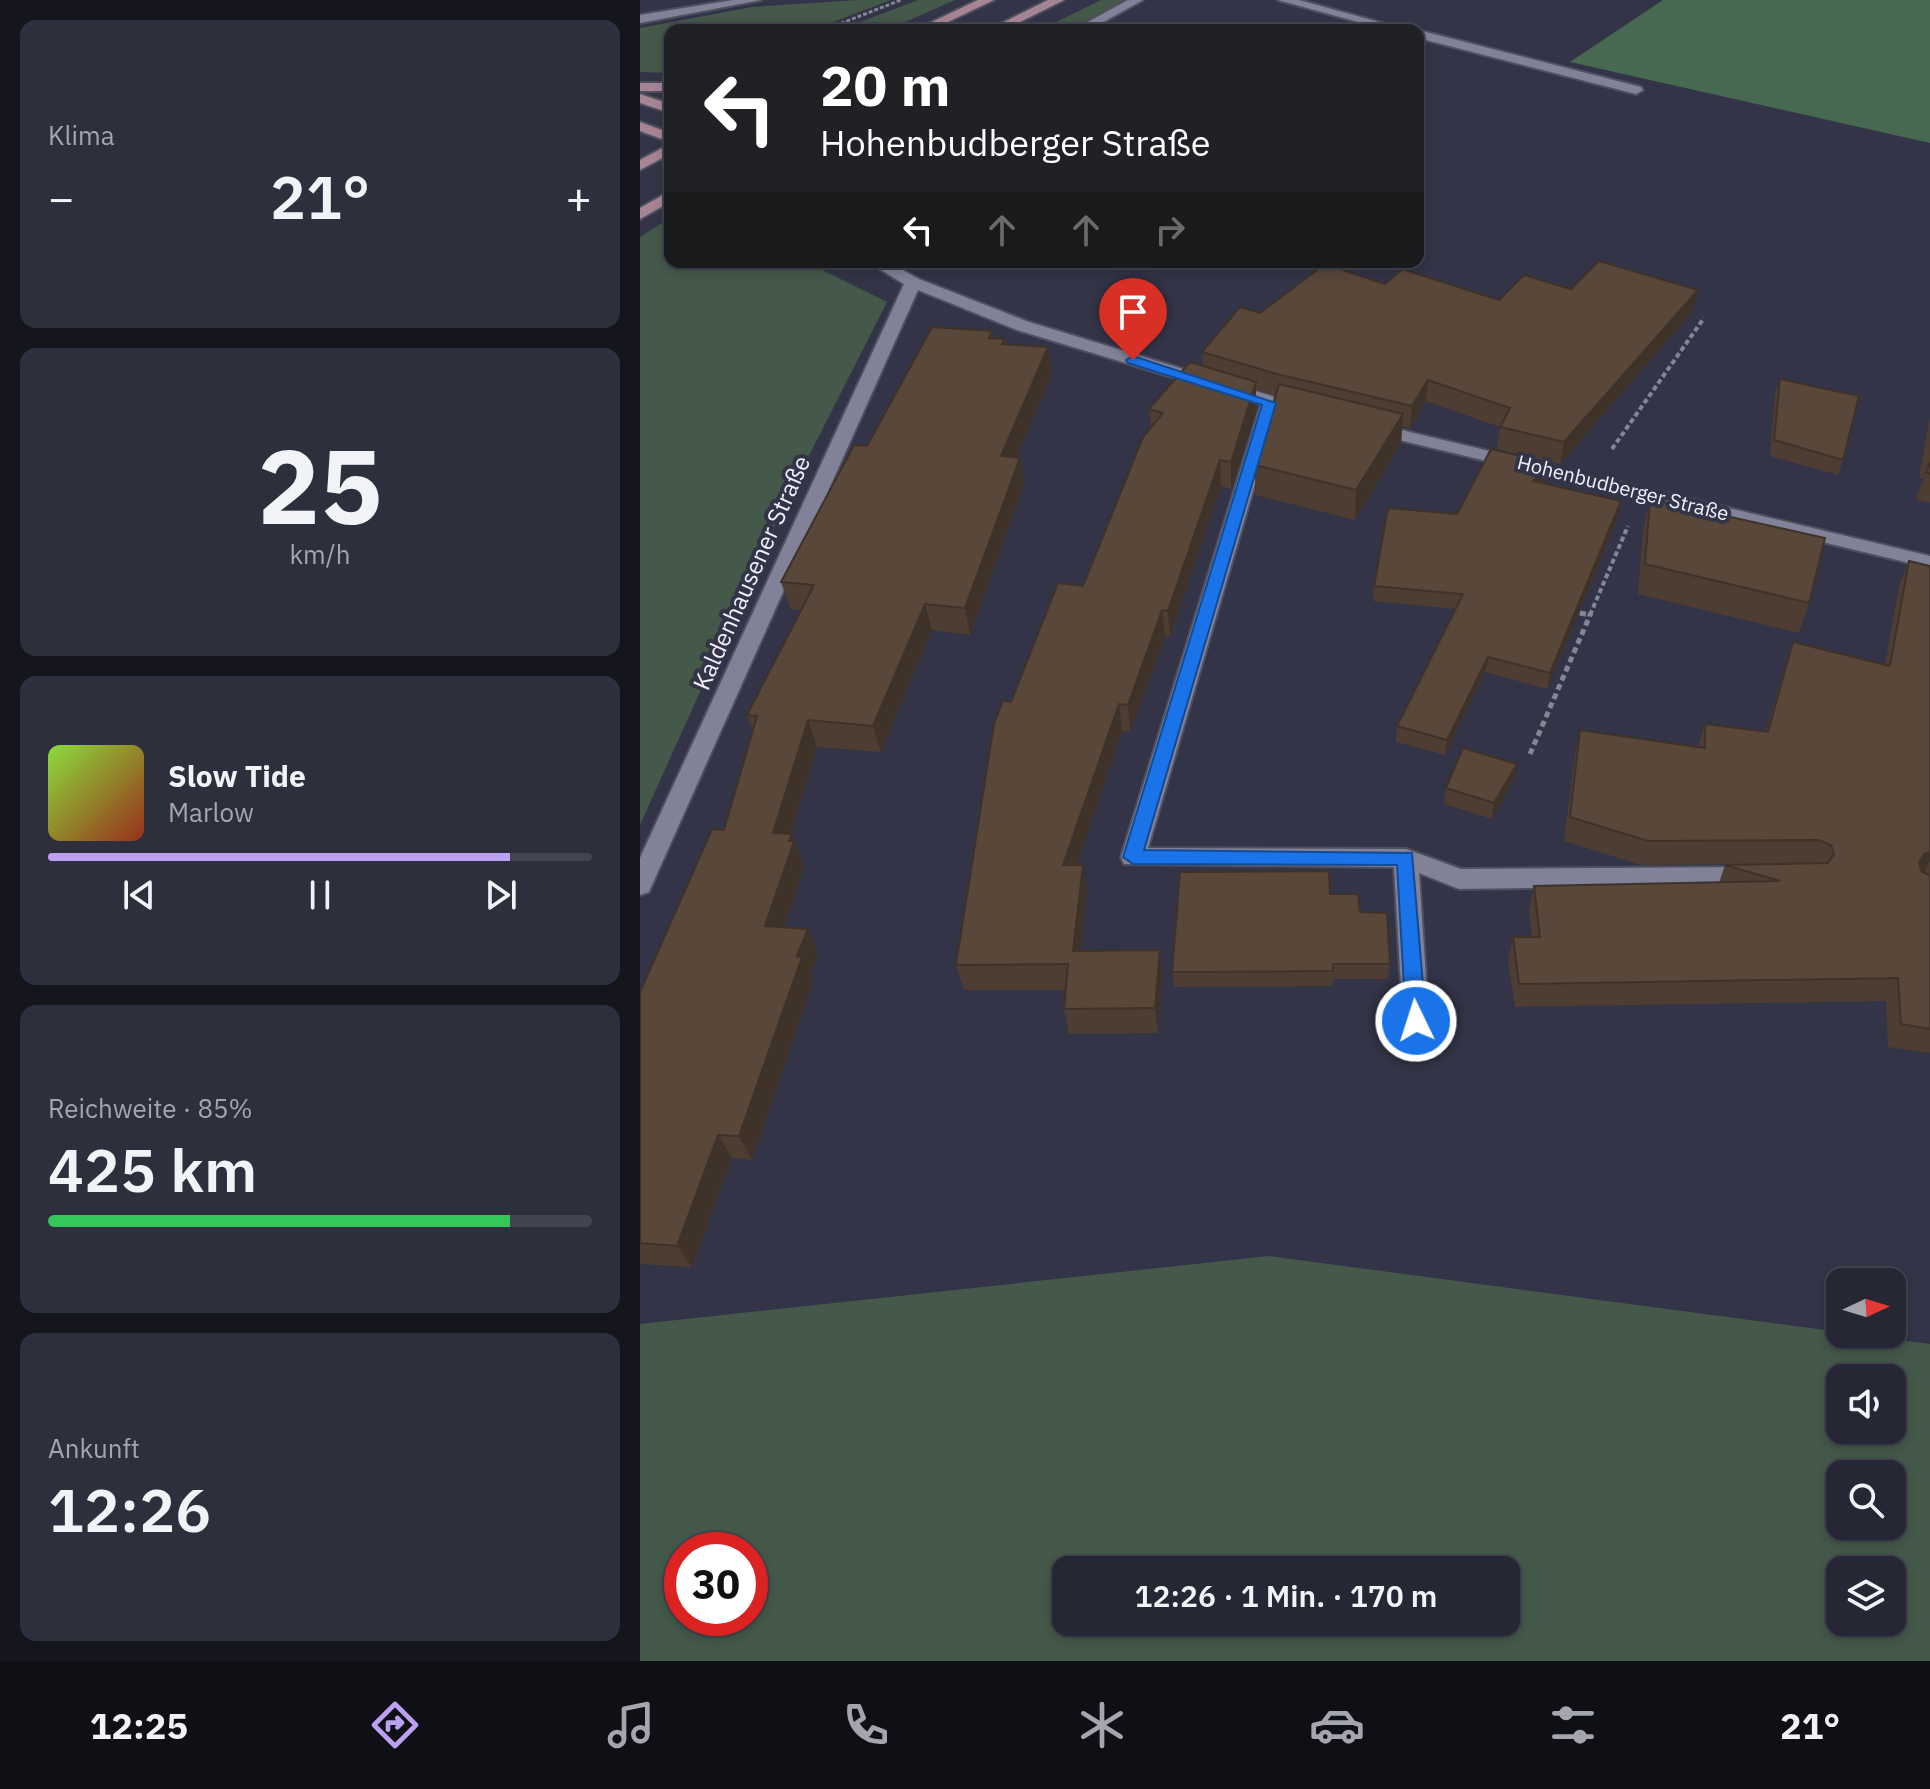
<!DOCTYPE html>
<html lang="de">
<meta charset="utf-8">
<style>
body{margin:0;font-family:"IBM Plex Sans",sans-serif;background:#2e2f3d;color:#f1f3f6;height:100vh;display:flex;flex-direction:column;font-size:30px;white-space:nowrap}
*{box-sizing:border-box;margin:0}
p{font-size:26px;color:#a4a5ad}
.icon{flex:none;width:44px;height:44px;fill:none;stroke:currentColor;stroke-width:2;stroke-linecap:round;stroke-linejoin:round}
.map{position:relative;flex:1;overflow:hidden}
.details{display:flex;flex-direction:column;gap:20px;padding:20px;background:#15151d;width:640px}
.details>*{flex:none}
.banner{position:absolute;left:24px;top:24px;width:760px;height:244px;border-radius:16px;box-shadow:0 4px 12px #0003,0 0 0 2px #424450;background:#202124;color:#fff;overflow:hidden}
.needle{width:52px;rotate:86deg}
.controls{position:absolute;left:1186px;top:1268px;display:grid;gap:16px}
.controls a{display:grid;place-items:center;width:80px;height:80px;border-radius:16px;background:#262735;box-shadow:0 4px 12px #0003,0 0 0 2px #424450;font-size:40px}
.speed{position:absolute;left:24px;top:1532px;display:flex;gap:16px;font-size:40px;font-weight:700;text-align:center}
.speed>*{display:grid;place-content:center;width:104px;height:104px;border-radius:50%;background:#262735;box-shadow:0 4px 12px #0003,0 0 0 2px #424450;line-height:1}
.speed .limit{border:12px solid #d22;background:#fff;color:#111}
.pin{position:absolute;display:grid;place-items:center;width:68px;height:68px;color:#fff;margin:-82px -34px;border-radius:50% 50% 50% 0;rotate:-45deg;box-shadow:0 0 8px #0007}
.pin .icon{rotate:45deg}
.me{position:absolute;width:88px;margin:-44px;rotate:356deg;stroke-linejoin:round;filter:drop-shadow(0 0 6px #0008)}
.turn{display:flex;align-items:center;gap:28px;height:168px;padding:0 24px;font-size:36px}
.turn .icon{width:104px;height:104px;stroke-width:2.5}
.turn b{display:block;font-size:56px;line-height:68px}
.lanes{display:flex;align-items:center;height:76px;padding:0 24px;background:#0003;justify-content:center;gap:40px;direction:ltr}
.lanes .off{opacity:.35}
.big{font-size:60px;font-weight:600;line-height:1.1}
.details .card{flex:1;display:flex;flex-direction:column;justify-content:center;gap:12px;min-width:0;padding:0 28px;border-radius:16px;background:#2e2f3d}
.details .dial{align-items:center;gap:0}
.dial b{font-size:104px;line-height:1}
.song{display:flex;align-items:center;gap:24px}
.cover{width:96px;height:96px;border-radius:12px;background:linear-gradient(135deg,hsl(90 70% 55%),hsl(10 70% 35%))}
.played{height:8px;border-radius:4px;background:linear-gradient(90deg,#bca0f2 85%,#424450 85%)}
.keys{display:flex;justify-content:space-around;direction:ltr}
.heat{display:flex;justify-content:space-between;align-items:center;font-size:44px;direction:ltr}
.charge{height:12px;border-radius:6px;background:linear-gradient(90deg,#34c759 85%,#424450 0)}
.trip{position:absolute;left:412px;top:1556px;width:468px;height:80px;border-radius:16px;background:#262735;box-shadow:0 4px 12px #0003,0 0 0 2px #424450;font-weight:600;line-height:80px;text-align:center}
.dock{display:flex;height:128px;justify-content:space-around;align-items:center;background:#0f1015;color:#a4a5ad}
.dock .icon{width:56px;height:56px}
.dock .current{color:#bca0f2}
.dock b{font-size:36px;color:#f1f3f6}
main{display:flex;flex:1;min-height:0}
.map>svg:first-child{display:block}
.green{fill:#44594a;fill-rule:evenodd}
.forest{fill:#476952}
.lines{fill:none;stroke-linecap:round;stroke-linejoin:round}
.lane-casing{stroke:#4e4f5f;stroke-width:4}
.street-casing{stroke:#4e4f5f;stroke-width:4}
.secondary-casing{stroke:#4e4f5f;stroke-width:4}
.path-far2{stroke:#848595;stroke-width:3;stroke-dasharray:4 2;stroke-linecap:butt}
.path-far1{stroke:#848595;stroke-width:4;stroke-dasharray:5 3;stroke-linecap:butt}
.path{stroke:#848595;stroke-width:5;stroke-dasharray:6 4;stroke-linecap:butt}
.lane{fill:#818298;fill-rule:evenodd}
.street{fill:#818298;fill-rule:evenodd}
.secondary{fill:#a78494;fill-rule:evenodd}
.wall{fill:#4d3d32}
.shaded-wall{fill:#3e3229}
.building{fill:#59473a;stroke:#3e3229;stroke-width:2}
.route{fill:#1a73e8;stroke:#114b97;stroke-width:2}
.labels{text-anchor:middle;stroke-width:8;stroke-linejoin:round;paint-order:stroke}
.far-street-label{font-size:20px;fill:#f0f1fd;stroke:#333447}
.street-label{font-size:24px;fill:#f0f1fd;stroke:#333447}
</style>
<main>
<section class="details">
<div class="card"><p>Klima</p>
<div class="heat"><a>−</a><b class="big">21°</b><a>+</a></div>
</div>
<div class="card dial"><b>25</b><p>km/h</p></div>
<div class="card">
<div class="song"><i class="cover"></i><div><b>Slow Tide</b><p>Marlow</p></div></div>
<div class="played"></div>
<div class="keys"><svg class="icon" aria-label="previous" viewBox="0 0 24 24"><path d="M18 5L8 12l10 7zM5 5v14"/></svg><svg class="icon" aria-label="pause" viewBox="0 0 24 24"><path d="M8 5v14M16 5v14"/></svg><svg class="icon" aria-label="next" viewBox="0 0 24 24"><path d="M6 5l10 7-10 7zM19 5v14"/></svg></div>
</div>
<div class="card"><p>Reichweite · 85%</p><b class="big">425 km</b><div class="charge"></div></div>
<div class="card"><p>Ankunft</p><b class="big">12:26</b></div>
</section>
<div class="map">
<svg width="1290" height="1661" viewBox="0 0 1290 1661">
<rect width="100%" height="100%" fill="#333447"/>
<g class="green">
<path d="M217,0H251L172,30H30V73L0,72V28L112,7Z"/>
<path d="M278,0H315L247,30H199Z"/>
<path d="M461,0H488L430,30H400Z"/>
<path d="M30,218V262H166L247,302L146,501L0,825V237Z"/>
<path d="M629,1256L1290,1344V1661H0V1324ZM1252,1378V1430H1200V1378ZM1252,1474V1526H1200V1474ZM110,1550V1618H42V1550ZM866,1570V1622H426V1570ZM1252,1570V1622H1200V1570Z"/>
</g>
<path class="forest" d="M1023,0H1290V143L930,62Z"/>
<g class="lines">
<g class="lane-casing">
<path id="lane" d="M93,0H121L0,23V15Z"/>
</g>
<g class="street-casing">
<g id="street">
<path d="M488,0H503L449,30H433Z"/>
<path d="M638,0H659L768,30H747Z"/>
<path d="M778,30L1001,87L1003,90L996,94L778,38Z"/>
<path d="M228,262H248L279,279L389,322L671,408L674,412L665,417L637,409L508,848L766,849L821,869L1111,867L1120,870L1123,877L1120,884L819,889L779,873L789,1021L785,1029L776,1032L767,1029L763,1021L754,867L484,864L481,857L621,404L377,330L278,290L12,885L9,892L0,895V858L264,284Z"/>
<path d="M732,423L1290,556V568L726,432V424Z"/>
</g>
</g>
<g class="secondary-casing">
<g id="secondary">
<path d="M338,0H354L291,30H275Z"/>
<path d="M408,0H424L364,30H348Z"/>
<rect x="0" y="83" width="30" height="8"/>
<path d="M0,94L30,104V113L0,103Z"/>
<path d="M0,122L30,133V142L0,131Z"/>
<path d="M30,144V154L0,170V160Z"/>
<path d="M30,191V202L0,219V208Z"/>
</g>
</g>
<path class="path-far2" d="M184,30L261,0"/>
<g class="path-far1">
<path d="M972,449L1064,318"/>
<path d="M932,611L949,615"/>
<path d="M950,615L988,526"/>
</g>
<g class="path">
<path d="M940,613L950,615"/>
<path d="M890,754L951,613"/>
</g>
<use href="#lane" class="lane"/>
<use href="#street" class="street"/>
<use href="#secondary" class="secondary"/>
</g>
<g class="wall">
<path d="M745,284L859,300L931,289L1053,311L920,464L857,449L860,427L786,401L770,428L762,426L761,443L715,520L615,495V465L636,396L616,390V408L591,489L581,486L530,637H525L490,732L482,731L436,865L447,891L440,951L522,976L518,1033L429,1034L424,1009L426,990H324L316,965L371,702L443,586L511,427L509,409L563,366L562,352L620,313Z"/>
<path d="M352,331L353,338L365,339L366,344L408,347L412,373L376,457L380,458L384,484L330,635L292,630L241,752L177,747L151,833L164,867L144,928L168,929L178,955L170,975L173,982L112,1160L92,1158L52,1267L0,1264V992L84,830L113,730L107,715L162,610L150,609L141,582Z"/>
<path d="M1140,379L1203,460L1198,475L1130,456L1135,394Z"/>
<path d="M1290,416V503L1276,499L1284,478H1279Z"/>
<path d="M908,479L903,484L978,517L907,689L845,672L805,755L756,742L757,726L815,609L733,601L734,586L817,514Z"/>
<path d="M1010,499L1169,603L1159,633L998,594L1003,529Z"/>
<path d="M1269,561L1290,566V1053L1248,1047L1246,1001L875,1007L868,961L873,937H892L889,909L894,886L1079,883L1085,865L1104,864L1001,865L924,841L935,755L940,730L1058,747L1065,724L1126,732L1145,667L1153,642L1245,665L1259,586Z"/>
<path d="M874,779L852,819L804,804L806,788Z"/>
<path d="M690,894L720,912L750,964L748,979H693V986L534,987L532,972Z"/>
</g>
<g class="shaded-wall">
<path d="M1058,290L1053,311L920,464L924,442Z"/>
<path d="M408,347L412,373L366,483L361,456Z"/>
<path d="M788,380L786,401L770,428L772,406Z"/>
<path d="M616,382V408L591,489V462Z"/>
<path d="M763,414L761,443L715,520L716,490Z"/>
<path d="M380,458L384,484L330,635L325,608Z"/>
<path d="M580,460L581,486L530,637L528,611Z"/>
<path d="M910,463L908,479L891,497L893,481Z"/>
<path d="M981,501L978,517L907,689L910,673Z"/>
<path d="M285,604L292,630L241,752L233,726Z"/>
<path d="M522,610L525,637L490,732L488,705Z"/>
<path d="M848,657L845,672L805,755L807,740Z"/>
<path d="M479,704L482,731L428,891L423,865Z"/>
<path d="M168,720L177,747L143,859L133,833Z"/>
<path d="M877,764L874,779L852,819L854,803Z"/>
<path d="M152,834L164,867L136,952L125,926Z"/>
<path d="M1290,853V861L1283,875L1272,878L1284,854Z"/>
<path d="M443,865L447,891L438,976L433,951Z"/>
<path d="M168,929L178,955L170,975L173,982L112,1160L99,1136L157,956Z"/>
<path d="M520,950L522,976L518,1033L515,1008Z"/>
<path d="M78,1135L92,1158L52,1267L37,1246Z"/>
</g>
<g class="building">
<path d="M959,261L1058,290L924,442L860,427L870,408L788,380L772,406L637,374L562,352L600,307L620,313L685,264L745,284L762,269L859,300L884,275L931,289Z"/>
<path d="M292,327L352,331L349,338L365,339L362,344L408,347L361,456L380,458L325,608L285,604L233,726L168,720L133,833L152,834L149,841H154L125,926L168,929L157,956L162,957L99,1136L78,1135L37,1246L0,1243V992L72,829L84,830L117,716L107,715L174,585L141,582L214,445L227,446Z"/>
<path d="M550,362L616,382L591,462L580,460L528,611L522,610L488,705L479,704L423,865H443L433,951L520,950L515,1008L424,1009L428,964L316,965L354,724L363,701L371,702L418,583L443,586L503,437L523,413L509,409Z"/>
<path d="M1140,379L1219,396L1203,460L1134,440Z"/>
<path d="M639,384L763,414L716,490L615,465Z"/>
<path d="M851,449L910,463L893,481L981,501L910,673L848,657L807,740L757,726L823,594L734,586L748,508L817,514Z"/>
<path d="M1290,463V474L1286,472Z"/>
<path d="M1010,499L1185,538L1169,603L1005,564Z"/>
<path d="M1269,561L1290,566V853L1284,854L1279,863L1282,872L1290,875V1029L1261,1024L1258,978L879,984L873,937H900L894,886L1140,881L1085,865L1188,863L1194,854L1191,845L1179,840L1008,841L930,817L940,730L1065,748V724L1128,732L1153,642L1250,666Z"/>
<path d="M823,748L877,764L854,803L806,788Z"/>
<path d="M689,871L690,894H718L720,912L747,913L750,964H693V971L532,972L540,872Z"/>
</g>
<path class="route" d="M493,356L636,403L504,850L772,853L786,1021L783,1027L776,1029L766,1021L757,865L493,864L483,857L622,405L488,363L486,360Z"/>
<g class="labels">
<g class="far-street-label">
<text transform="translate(983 488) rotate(14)" y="7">Hohenbudberger Straße</text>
</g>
<g class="street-label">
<text transform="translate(112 573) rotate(-66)" y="8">Kaldenhausener Straße</text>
</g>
</g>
</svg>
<div class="controls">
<a><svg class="needle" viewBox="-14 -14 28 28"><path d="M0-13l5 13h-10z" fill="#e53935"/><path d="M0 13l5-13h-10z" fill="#a4a5ad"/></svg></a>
<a><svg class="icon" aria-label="sound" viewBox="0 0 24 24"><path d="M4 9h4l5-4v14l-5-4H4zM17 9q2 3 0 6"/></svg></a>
<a><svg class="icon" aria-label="search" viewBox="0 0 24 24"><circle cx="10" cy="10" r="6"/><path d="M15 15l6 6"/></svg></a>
<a><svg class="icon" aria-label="layers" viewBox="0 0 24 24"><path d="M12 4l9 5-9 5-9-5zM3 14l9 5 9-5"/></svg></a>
</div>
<div class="speed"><div class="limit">30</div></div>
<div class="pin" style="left:493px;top:360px;background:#d93025"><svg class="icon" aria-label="arrive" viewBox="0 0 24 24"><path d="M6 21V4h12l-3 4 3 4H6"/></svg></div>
<svg class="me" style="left:776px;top:1021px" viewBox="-20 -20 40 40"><circle r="17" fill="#1a73e8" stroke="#fff" stroke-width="3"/><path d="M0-11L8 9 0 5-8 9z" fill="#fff"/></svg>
<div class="trip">12:26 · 1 Min. · 170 m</div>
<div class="banner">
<div class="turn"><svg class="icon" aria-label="left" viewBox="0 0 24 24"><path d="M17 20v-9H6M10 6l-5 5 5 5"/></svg><div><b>20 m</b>Hohenbudberger Straße</div></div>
<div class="lanes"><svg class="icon" aria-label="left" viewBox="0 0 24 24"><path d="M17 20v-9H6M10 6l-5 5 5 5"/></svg><svg class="icon off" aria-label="ahead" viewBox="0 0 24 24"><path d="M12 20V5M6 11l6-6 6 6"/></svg><svg class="icon off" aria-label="ahead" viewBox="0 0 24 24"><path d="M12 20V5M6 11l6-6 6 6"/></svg><svg class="icon off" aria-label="right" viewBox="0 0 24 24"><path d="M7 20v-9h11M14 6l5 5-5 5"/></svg></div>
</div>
</div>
</main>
<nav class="dock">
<b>12:25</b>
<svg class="icon current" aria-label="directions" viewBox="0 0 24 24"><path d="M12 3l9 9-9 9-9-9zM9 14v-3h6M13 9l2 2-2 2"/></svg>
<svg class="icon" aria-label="music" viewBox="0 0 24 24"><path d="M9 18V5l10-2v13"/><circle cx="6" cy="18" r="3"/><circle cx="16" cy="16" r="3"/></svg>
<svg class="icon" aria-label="phone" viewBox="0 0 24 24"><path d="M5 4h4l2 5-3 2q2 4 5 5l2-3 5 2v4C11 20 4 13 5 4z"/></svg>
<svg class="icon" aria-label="climate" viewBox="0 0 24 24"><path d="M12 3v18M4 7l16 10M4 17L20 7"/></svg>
<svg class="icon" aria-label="car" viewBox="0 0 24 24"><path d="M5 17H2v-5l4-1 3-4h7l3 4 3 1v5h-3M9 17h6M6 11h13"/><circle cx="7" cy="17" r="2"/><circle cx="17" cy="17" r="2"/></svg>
<svg class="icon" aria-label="filters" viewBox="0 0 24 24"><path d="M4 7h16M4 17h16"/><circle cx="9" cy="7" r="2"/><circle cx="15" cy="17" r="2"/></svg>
<b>21°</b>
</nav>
